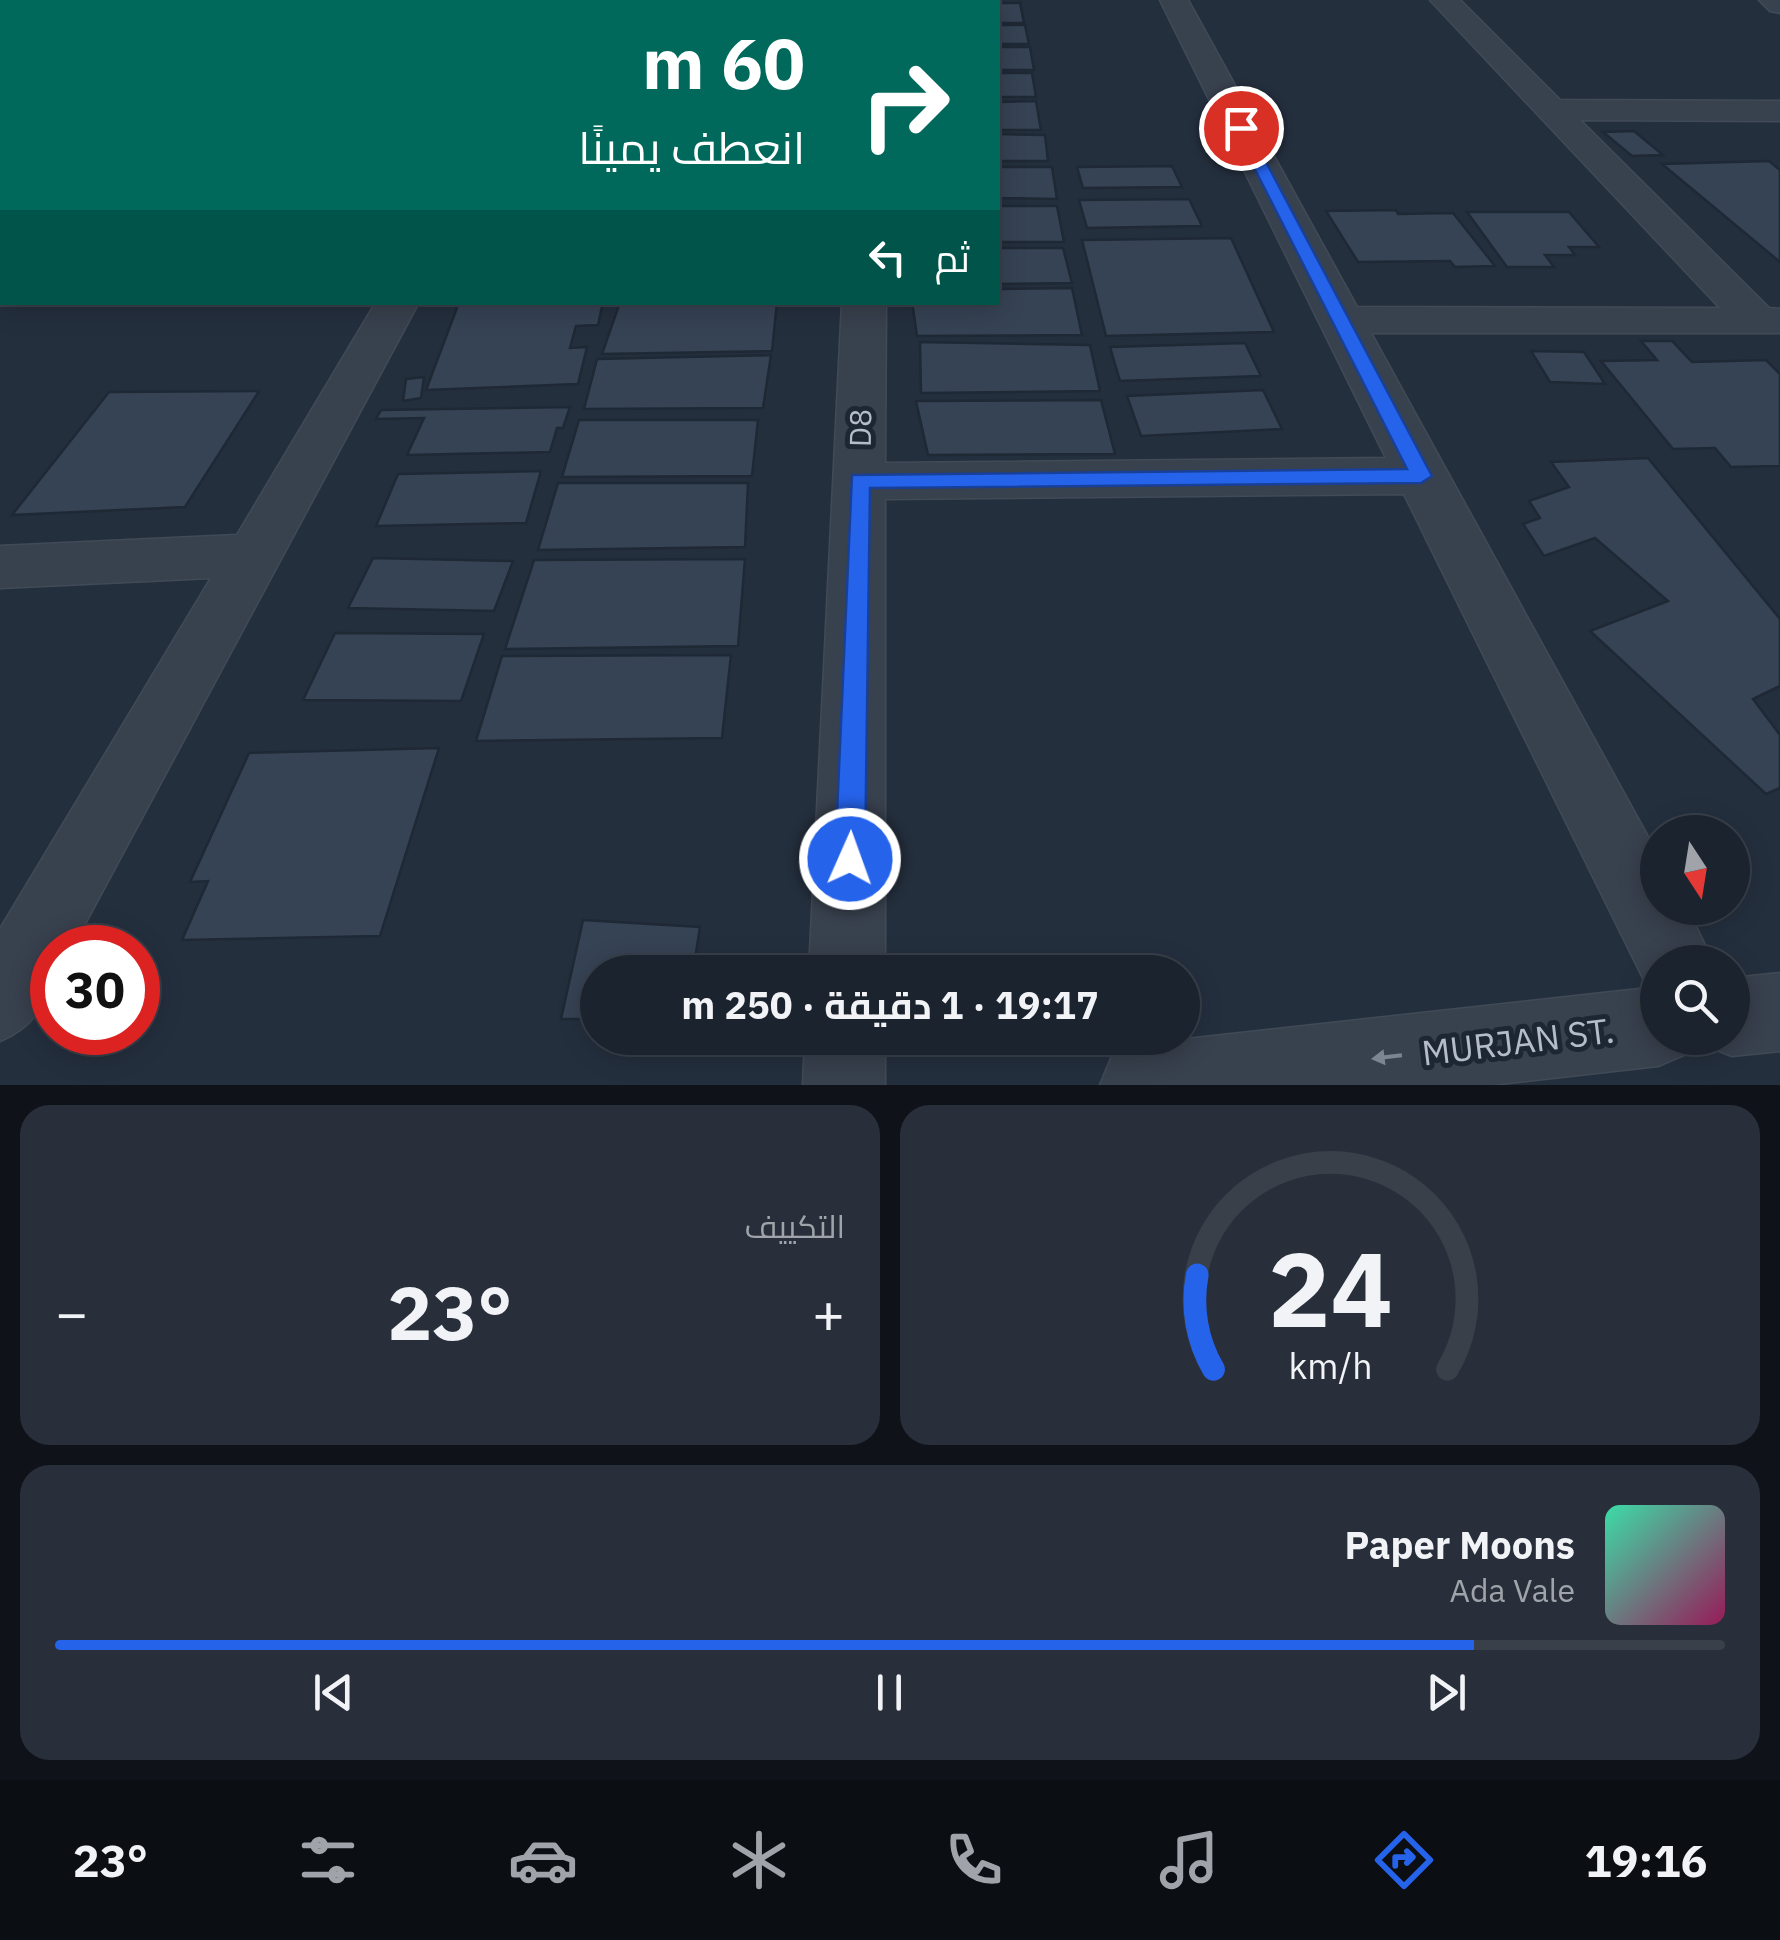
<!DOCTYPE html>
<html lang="ar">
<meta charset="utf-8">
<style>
body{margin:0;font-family:"IBM Plex Sans",Cairo,sans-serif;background:#282f3a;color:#f1f3f6;direction:rtl;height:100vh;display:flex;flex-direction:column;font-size:38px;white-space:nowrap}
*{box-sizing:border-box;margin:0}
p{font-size:32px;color:#a0a4aa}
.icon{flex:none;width:55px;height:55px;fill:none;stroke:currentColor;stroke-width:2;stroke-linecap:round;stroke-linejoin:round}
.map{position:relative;height:1085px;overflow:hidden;direction:ltr}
.panel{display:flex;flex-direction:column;gap:20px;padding:20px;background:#0f1319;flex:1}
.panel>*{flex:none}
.guide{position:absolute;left:0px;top:0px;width:1000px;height:305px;box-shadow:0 5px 25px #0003,0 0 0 2px #39404a;direction:rtl;background:#00695c;color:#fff;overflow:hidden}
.needle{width:65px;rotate:168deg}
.buttons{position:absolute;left:1640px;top:815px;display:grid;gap:20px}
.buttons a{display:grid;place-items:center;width:110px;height:110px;border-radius:50%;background:#1b232e;box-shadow:0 5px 25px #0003,0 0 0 2px #39404a;font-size:50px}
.speed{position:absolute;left:30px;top:925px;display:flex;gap:20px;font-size:50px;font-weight:700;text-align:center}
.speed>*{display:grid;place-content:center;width:130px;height:130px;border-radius:50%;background:#1b232e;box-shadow:0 5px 25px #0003,0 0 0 2px #39404a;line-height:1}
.speed .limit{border:15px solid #d22;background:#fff;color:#111}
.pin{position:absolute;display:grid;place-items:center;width:85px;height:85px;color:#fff;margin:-42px;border:5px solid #fff;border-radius:50%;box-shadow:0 2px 10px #0007}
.me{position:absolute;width:110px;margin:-55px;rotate:2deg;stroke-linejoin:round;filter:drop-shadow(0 0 8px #0008)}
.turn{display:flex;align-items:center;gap:35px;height:210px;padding:0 30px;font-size:45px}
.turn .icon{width:130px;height:130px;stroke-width:2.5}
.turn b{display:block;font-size:70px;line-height:85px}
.then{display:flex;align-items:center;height:95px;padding:0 30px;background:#0003;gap:20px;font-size:38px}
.big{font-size:75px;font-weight:700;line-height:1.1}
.panel .widget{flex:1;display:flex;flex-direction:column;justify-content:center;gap:15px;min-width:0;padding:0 35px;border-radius:30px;background:#282f3a}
.panel .dial{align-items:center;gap:0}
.dial svg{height:260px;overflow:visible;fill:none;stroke:#39404a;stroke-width:7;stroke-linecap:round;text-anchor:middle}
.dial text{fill:#f1f3f6;stroke:none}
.song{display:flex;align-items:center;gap:30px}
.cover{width:120px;height:120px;border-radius:15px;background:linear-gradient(135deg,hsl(160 70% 55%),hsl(330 70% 35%))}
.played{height:10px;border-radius:5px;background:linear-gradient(90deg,#2563eb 85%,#39404a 85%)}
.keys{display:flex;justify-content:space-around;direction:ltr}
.heat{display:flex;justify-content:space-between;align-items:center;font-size:55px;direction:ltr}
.panel .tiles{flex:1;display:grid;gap:20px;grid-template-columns:1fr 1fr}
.widget:last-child{grid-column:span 2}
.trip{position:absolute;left:580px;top:955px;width:620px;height:100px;border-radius:50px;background:#1b232e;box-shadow:0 5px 25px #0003,0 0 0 2px #39404a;font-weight:700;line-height:100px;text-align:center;direction:rtl}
.tab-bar{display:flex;height:160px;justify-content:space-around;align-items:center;background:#0b0e12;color:#a0a4aa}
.tab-bar .icon{width:70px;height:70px}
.tab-bar .current{color:#2563eb}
.tab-bar b{font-size:45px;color:#f1f3f6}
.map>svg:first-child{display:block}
.building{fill:#364354;stroke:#1f2835;stroke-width:2.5}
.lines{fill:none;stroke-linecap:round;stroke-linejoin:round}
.minor-casing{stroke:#414a57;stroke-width:3}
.minor{fill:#38414e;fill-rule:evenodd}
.oneway{fill:#7c8592}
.route{fill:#2563eb;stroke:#184099;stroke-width:2.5}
.labels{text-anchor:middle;stroke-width:10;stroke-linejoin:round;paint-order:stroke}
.street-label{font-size:30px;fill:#b4bcc9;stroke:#1d2633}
.near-street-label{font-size:35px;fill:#b4bcc9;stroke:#1d2633}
</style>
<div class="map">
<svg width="1780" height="1085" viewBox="0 0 1780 1085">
<rect width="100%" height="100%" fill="#242f3e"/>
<g class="building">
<path d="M596,0H701L595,2Z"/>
<path d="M711,0H819V2H710Z"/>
<path d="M998,3H1020L1024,23H998Z"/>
<path d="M998,25H1025L1029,44H998Z"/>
<path d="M998,47H1030L1034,70H998Z"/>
<path d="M998,73H1032L1036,97H998Z"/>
<path d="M1036,101L1041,130H998V102Z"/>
<path d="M1634,131L1663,155L1632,156L1603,132Z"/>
<path d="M998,134L1045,135L1048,161H998Z"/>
<path d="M1769,161L1780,170V262L1662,164Z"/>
<path d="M1172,166L1182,187L1083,188L1077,167Z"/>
<path d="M998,167H1052L1057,199L998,198Z"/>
<path d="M1189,199L1202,226L1087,228L1079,200Z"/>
<path d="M998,206H1057L1064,242H998Z"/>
<path d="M1396,210L1398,214L1453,213L1495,266L1455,267L1450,261L1358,262L1326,211Z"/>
<path d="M1467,212H1569L1599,247H1569L1575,255H1545L1554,267H1507Z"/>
<path d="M1231,238L1274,332L1106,336L1082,240Z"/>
<path d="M998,248H1063L1072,283L998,284Z"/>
<path d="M1072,288L1082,335L917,336L912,302H998V289Z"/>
<path d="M603,302L598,325L576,326L570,348L587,347L578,384L426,390L458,305Z"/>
<path d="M620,302H777L772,351L602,354Z"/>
<path d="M1641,341H1672L1692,362L1766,360L1780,374V466L1731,467L1715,448L1673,449L1601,361L1657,360Z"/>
<path d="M920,342L1090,345L1100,391L921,393Z"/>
<path d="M1245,343L1261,376L1120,381L1110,347Z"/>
<path d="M1531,351L1584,352L1605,384L1550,382Z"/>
<path d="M771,355L763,408L584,409L597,359Z"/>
<path d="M424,377L421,398L403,401L406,379Z"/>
<path d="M1263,390L1282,429L1141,436L1127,396Z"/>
<path d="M259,391L185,507L12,515L109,392Z"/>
<path d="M1101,400L1115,454L928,455L916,401Z"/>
<path d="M570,407L563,428H557L550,452L407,455L424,418L376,419L381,410Z"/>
<path d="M579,420H758L752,476L562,477Z"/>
<path d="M1648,458L1780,619V686L1753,699L1780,735V788L1766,794L1590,631L1668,601L1595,538L1544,556L1523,524L1540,518L1529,501L1569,487L1551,462Z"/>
<path d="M541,471L526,523L376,526L398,474Z"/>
<path d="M558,483H748L745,547L538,550Z"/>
<path d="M373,558L513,561L494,611L348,608Z"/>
<path d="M745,559L738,646L505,649L534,560Z"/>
<path d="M335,633L484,634L461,701L303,700Z"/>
<path d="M731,655L722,738L476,741L502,656Z"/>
<path d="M439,748L380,936L182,940L208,881L190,882L249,753Z"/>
<path d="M583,920L700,927L693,972H598V1019H561Z"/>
</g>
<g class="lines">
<g class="minor-casing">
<g id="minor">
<rect x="858" y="0" width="28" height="2"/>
<path d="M1160,0H1188L1357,307L1720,308L1430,0H1460L1560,100L1780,101V121L1580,120L1769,308L1780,309V333H1371L1658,855V908H1687L1713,962H1658V1038H1693L1686,1054L1658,1066L1491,1085H1100L1112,1056L1141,1044L1648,988L1404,494L885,499V972H809L842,302H886L885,463L1386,458Z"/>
<path d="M1759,0H1780V13L1770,11Z"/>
<rect x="0" y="36" width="2" height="18"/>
<path d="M2,224V249L0,250V225Z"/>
<path d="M376,302H419L72,948H52C52,992 43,1023 0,1041V929L211,578L0,588V546L237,535Z"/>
<path d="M1780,973V1051L1732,1056L1704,1045L1701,1038H1732V978Z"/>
<path d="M805,1038H885V1085H803Z"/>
</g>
</g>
<use href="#minor" class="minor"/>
</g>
<defs><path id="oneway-solid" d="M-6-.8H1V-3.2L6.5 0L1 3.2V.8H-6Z" transform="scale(2.5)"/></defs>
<use class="oneway" href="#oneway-solid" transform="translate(1387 1057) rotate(173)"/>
<path class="route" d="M1241,124L1248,128L1432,476L1421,483L870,488L865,859L860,869L850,873L840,869L835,859L852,475L1407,469L1234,128Z"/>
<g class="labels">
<g class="street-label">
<text transform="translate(861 428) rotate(-89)" y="10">D8</text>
</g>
<g class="near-street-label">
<text transform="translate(1518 1042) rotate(-7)" y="12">MURJAN ST.</text>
</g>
</g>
</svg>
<div class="buttons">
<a><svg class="needle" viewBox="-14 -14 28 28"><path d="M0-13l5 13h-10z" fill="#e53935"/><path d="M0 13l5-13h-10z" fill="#a0a4aa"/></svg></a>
<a><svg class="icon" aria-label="search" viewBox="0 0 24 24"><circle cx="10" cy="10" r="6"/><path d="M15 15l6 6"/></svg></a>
</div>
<div class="speed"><div class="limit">30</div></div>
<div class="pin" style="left:1241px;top:128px;background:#d93025"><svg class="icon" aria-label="arrive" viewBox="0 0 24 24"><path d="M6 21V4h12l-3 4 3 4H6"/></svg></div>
<svg class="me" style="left:850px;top:859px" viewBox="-20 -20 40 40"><circle r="17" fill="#2563eb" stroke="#fff" stroke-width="3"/><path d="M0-11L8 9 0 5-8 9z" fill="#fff"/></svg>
<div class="trip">19:17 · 1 دقيقة · 250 m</div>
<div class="guide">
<div class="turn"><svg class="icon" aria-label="right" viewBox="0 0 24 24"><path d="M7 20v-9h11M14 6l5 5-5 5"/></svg><div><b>60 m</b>انعطف يمينًا</div></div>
<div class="then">ثم<svg class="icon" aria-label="left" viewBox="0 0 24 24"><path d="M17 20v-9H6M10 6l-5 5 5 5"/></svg></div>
</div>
</div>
<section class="panel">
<div class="tiles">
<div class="widget dial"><svg viewBox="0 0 100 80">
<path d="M14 69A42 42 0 1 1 86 69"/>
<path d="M14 69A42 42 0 0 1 9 40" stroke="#2563eb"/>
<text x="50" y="56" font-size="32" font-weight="700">24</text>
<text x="50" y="72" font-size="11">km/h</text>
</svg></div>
<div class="widget"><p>التكييف</p>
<div class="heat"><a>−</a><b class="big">23°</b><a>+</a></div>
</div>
<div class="widget">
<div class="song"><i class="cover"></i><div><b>Paper Moons</b><p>Ada Vale</p></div></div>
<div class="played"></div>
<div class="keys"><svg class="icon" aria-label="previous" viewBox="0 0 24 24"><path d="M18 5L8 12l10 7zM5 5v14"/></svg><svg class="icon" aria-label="pause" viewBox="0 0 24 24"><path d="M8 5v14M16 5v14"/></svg><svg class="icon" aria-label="next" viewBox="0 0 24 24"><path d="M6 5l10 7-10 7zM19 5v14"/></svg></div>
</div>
</div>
</section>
<nav class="tab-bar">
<b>19:16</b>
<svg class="icon current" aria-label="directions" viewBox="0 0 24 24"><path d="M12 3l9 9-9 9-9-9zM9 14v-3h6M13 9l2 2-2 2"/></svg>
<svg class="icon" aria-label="music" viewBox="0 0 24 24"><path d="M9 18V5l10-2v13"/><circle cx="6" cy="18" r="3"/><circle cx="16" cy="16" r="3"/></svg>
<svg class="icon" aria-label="phone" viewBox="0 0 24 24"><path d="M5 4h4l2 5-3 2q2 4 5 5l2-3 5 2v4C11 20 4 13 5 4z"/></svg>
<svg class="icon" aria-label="climate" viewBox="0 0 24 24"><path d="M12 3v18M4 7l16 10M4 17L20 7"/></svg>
<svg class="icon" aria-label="car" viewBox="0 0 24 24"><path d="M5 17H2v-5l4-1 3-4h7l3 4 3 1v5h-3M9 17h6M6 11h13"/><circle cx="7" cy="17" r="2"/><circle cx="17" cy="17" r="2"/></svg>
<svg class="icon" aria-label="filters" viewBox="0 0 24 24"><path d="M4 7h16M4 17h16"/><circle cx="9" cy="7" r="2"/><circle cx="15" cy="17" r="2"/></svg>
<b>23°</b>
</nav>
